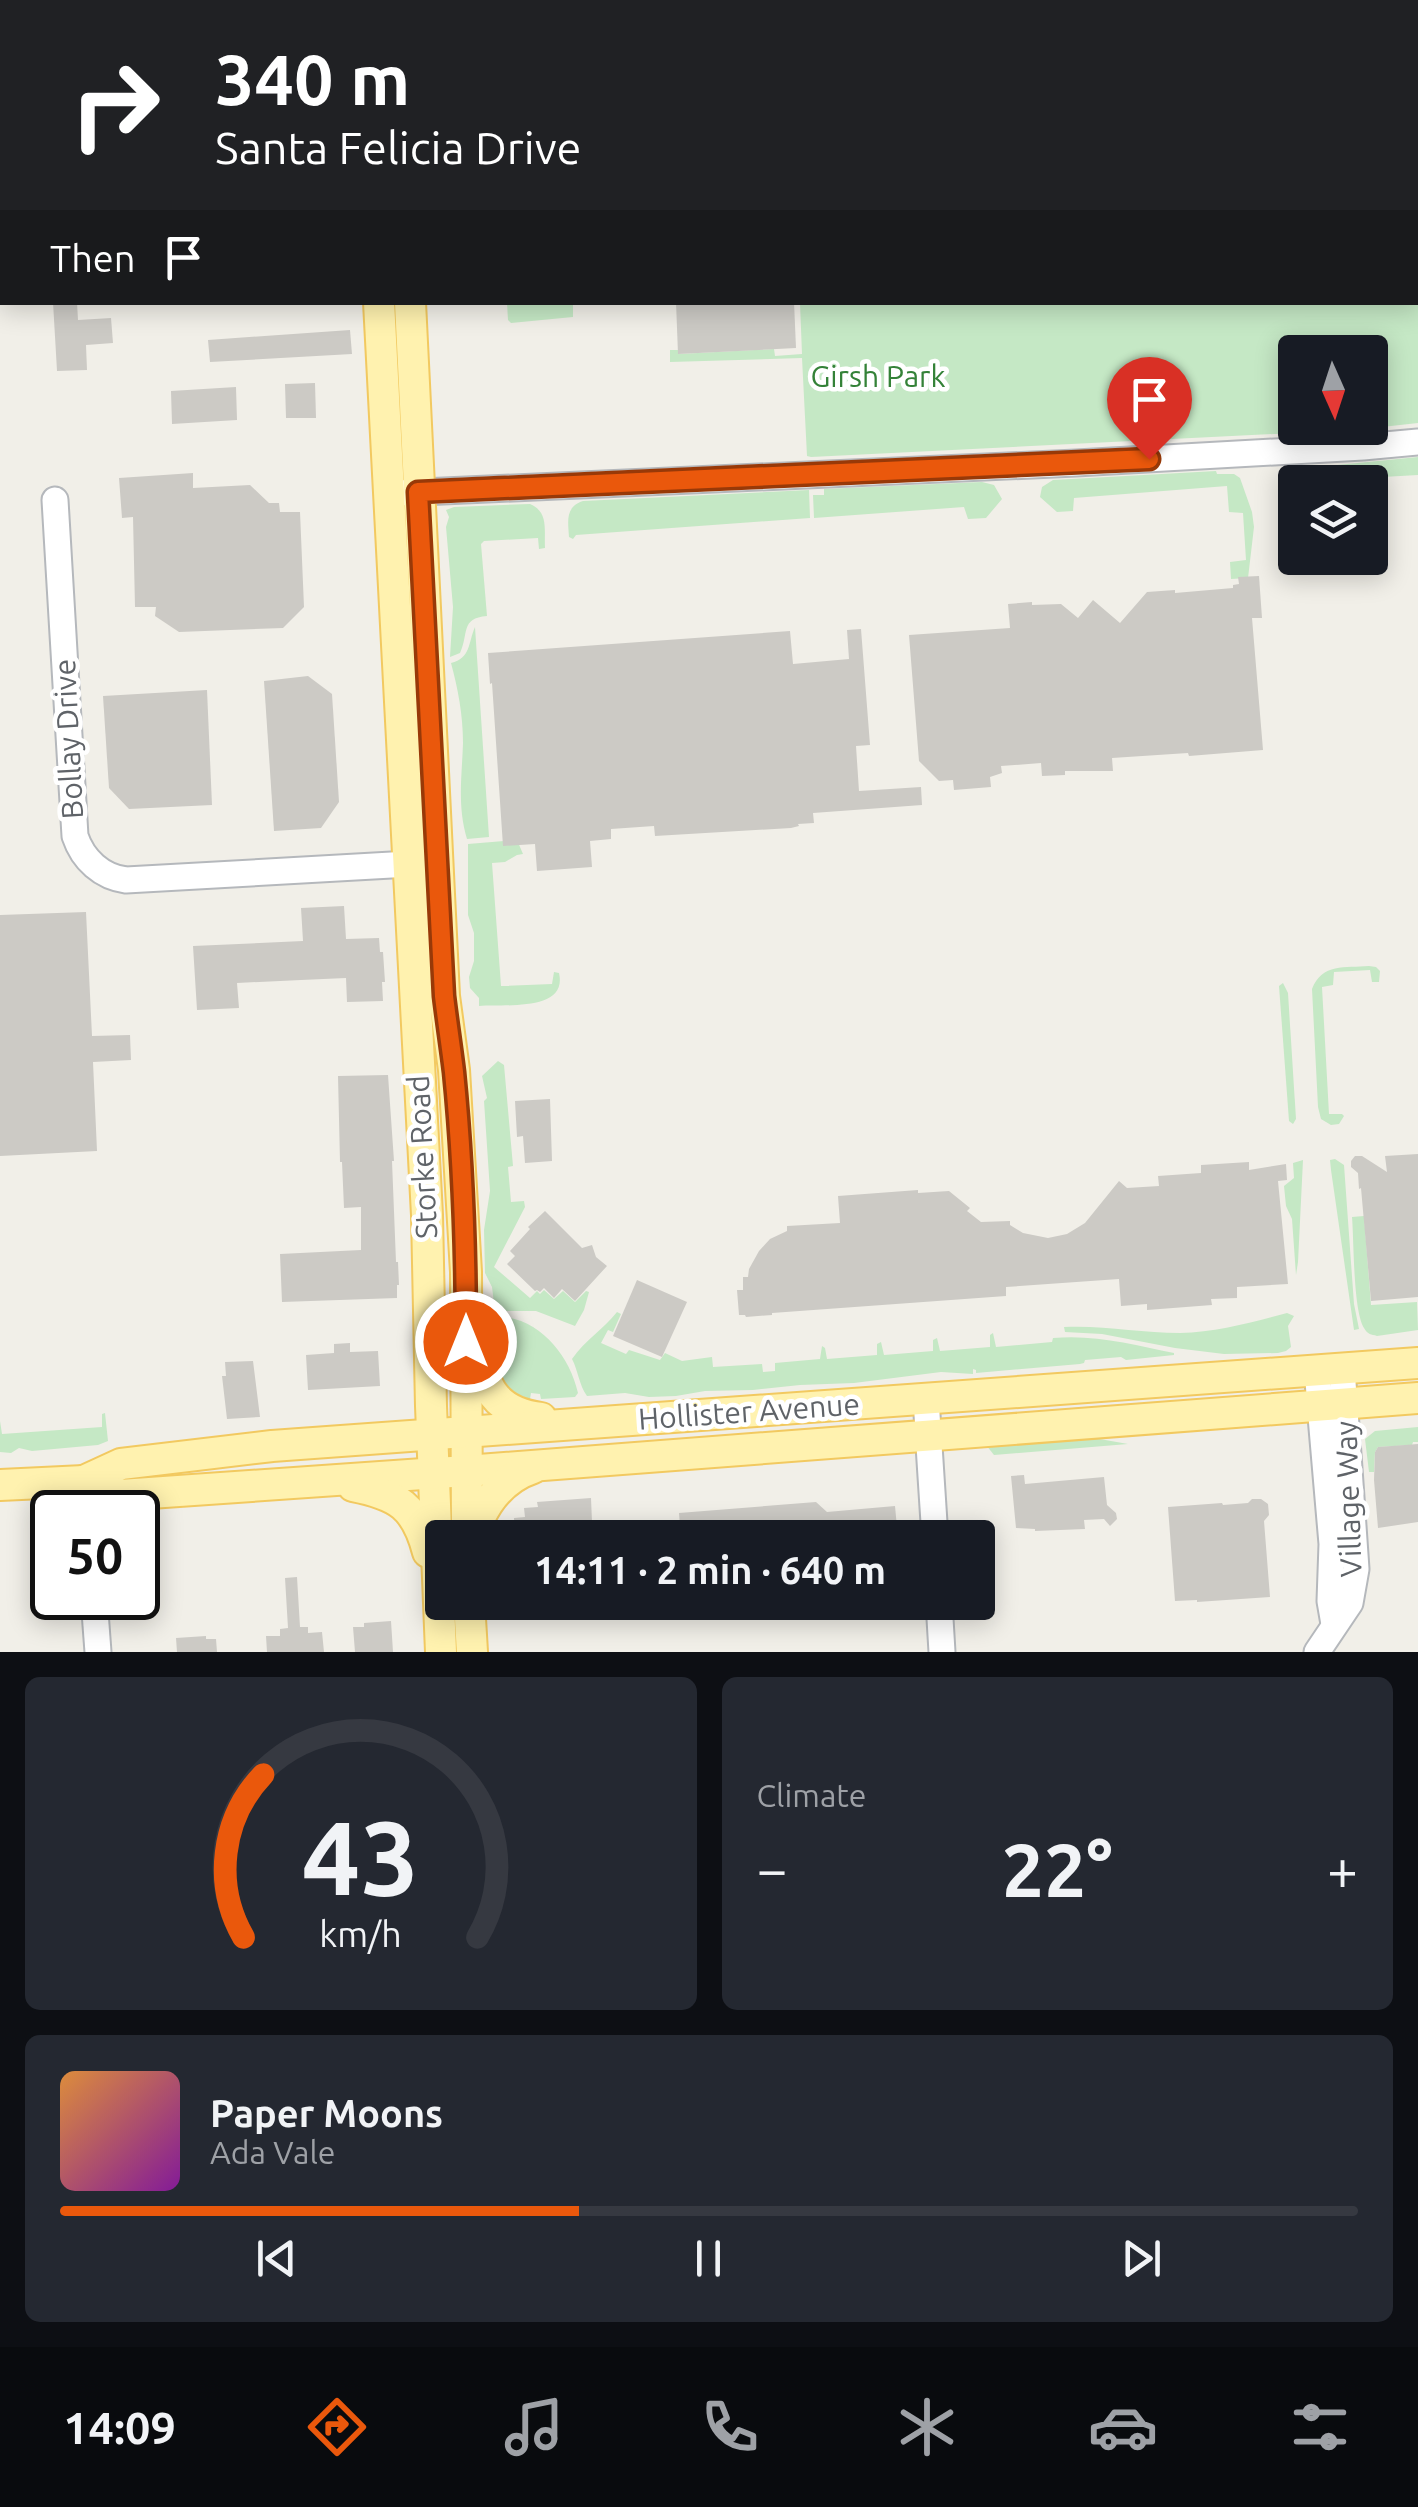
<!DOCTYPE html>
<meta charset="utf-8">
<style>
body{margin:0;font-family:Ubuntu,sans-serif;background:#242831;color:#f1f3f6;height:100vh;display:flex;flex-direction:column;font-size:38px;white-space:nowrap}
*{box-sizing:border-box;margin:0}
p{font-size:32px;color:#9ea1a6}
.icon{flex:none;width:55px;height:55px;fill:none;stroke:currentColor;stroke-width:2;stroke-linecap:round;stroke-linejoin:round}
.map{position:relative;height:1652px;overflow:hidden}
.drawer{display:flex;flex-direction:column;gap:25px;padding:25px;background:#0d0f14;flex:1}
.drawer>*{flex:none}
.guide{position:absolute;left:0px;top:0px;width:1420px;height:305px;box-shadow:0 5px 25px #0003;background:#202124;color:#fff;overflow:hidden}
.needle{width:65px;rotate:177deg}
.fabs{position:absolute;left:1278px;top:335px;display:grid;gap:20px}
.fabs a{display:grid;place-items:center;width:110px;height:110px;border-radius:10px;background:#171b24;box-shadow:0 5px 25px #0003;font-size:50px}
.speed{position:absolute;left:30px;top:1490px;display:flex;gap:20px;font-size:50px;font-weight:700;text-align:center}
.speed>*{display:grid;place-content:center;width:130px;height:130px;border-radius:50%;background:#171b24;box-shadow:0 5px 25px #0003;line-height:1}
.speed .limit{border:5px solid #111;border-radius:15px;background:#fff;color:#111}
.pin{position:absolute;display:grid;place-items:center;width:85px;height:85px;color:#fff;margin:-102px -42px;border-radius:50% 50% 50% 0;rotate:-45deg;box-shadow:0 0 10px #0007}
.pin .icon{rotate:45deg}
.me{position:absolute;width:110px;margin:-55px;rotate:0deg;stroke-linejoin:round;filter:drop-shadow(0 0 8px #0008)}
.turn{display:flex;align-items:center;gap:35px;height:210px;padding:0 50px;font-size:45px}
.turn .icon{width:130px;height:130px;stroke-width:2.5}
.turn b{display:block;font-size:70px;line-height:85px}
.then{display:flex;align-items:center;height:95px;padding:0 50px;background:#0003;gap:20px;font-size:38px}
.big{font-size:75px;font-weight:700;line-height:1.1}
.drawer .card{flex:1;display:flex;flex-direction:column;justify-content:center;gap:15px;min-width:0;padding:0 35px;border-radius:15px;background:#242831}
.drawer .dial{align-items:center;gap:0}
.dial svg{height:260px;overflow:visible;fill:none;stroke:#363941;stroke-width:7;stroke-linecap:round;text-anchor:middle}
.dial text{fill:#f1f3f6;stroke:none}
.song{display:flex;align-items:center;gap:30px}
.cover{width:120px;height:120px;border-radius:15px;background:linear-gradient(135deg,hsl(30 70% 55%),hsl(290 70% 35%))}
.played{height:10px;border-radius:5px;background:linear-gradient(90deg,#ea580c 40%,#363941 40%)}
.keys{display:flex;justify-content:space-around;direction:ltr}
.heat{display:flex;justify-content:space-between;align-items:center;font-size:55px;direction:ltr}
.drawer .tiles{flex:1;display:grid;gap:25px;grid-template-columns:1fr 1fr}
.card:last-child{grid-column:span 2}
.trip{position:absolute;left:425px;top:1520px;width:570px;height:100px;border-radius:10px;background:#171b24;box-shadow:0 5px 25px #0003;font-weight:700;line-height:100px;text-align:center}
.tabs{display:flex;height:160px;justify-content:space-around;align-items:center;background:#090b0e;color:#9ea1a6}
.tabs .icon{width:70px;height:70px}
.tabs .on{color:#ea580c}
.tabs b{font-size:45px;color:#f1f3f6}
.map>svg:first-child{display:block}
.green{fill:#c5e8c5;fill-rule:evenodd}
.building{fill:#cccac5}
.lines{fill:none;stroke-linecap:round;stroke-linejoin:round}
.minor-casing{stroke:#b5b8bc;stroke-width:29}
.major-casing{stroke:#f2c960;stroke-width:34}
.minor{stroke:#fff;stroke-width:25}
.major{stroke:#fff2af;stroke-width:30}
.route-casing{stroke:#983908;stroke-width:25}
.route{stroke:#ea580c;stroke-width:18}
.labels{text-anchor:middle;stroke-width:9;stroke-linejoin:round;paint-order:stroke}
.park-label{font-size:30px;fill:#348238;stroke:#fff}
.street-label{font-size:30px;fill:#5f6368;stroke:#fff}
</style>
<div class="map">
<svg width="1418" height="1652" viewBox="0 0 1418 1652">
<rect width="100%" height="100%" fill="#f1efe8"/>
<g class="green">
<path d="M712,0H1418V423L1355,430L811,457L807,456L802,358L670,362V350H678L679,354L774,349L775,356L802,354L800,303L1418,302V2H712ZM1295,352H1370V428H1295Z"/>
<path d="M507,303H573V317L511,323L508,320Z"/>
<path d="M1418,457V475L1295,482V534C1281,517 1279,483 1297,469Z"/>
<path d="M1216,471L1217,474H1234L1240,478L1252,512L1254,527L1248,578L1231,579L1230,562L1246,560L1243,513L1229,512L1227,486L1074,498L1073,511L1057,512L1040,497L1042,487L1053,480Z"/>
<path d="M982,482L994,485L1002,499L986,518L968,519L964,507L814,518L813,495H824V489Z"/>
<path d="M809,490L810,518L576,535L573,539L569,537C568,521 565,507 583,501Z"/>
<path d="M530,504C549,512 544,530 545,548L539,549L538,538L484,541L481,544L487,616C460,618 469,634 460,653L450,657L453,607L446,527L449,517L446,510L454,507Z"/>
<path d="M475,627L489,837L467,839C457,806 462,776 463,743C463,715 458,689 451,663C471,658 468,643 475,627Z"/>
<path d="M517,840L523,854L517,855L505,862L492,863L501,986L552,984L554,972L559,973C568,1012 505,1004 479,1006V998L470,988L469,977L474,961V933L468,915V844Z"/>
<path d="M1369,966L1376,967L1380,971L1379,982H1372L1370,970L1334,972L1333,985L1322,987L1329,1114H1342L1344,1116L1339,1124L1331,1125L1321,1119L1318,1107L1312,989C1322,963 1345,968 1369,966Z"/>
<path d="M1283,983L1288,993L1296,1119L1293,1124L1289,1121L1279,986Z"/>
<path d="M498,1061L504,1065L513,1166L508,1167L511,1202L524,1201L525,1207L494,1267L530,1298L537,1291L540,1294L544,1290L554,1299L563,1291L575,1302L586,1291L589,1292L584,1310L575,1326L536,1311H495L492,1287L485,1273L484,1230L490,1191L484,1101L487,1098L482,1076Z"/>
<path d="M1335,1159L1344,1165L1354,1304L1359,1329L1354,1330L1331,1170L1330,1160Z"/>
<path d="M1303,1160L1298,1262L1296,1275L1292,1219L1286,1206L1284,1186L1294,1178L1293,1163Z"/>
<path d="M1364,1216L1371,1305L1417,1302L1418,1330L1377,1336C1371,1334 1368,1335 1364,1328C1353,1310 1354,1241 1352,1217Z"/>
<path d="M617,1312L621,1314L613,1332L608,1330L601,1343L626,1354L629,1350L660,1360L665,1353L682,1361L712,1357L713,1367L762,1364L763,1372L775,1371V1363L820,1359L822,1346L825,1348L827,1359L877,1355V1344L881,1342L884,1355L933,1351V1340L937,1338L940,1351L990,1347V1335L993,1333L996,1347L1052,1342L1053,1338C1094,1334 1135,1345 1174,1353V1355L1126,1360L1121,1357L1085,1360L1084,1363L1080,1364L976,1373V1370L973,1369V1374L941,1372L854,1383L800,1385L753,1390L705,1391L676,1396L649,1397L625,1393L587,1396C579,1385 578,1370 572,1359C585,1340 604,1329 617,1312Z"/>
<path d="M1287,1313L1294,1316L1288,1326L1291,1347L1286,1351L1278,1353L1224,1354L1175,1348L1102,1334L1065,1332L1064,1327C1103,1325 1141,1333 1180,1333C1217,1332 1252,1322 1287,1313Z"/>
<path d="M497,1316C539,1318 569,1354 578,1393L575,1397L541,1399L540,1394L531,1393L530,1399C493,1389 488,1349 497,1316Z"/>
<path d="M105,1413L108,1441L98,1445L32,1451L19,1448L11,1453L0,1452V1421L2,1434L102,1427V1414Z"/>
<path d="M1418,1427V1442H1413L1412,1445L1378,1447L1375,1452L1374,1472H1369L1365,1439L1375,1431Z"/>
<path d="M1094,1438L1128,1444L994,1455L986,1445Z"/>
</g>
<g class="building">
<path d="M53,302H77L78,320L111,318L113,343L86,345L87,370L57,371Z"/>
<path d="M676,302H794L796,348L678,354Z"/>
<path d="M350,330L352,354L210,362L208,340Z"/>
<path d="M315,383L316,418H286L285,384Z"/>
<path d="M236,387L237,420L172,424L171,391Z"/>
<path d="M193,473V488L250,485L269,503H279L280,512H300L304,607L283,628L179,632L155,616L156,607H135L133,517L122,518L119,478Z"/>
<path d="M1259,576L1262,618H1252L1263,750L1189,756L1188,753L1112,758L1113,771H1065V775L1042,776L1041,763L1001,766L1002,773L990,777L991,787L954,790L953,780L939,781L919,761L909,635L1010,628L1008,604L1032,602V605L1061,604L1078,618L1093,600L1120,623L1147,592L1175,590V593L1233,588V585L1239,584L1238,577Z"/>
<path d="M861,629L870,745L856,746L859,791L921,787L922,805L813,813L814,823L798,824L799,826L791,828L655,836L654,826L611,829V839L590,841L592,867L537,871L535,844L503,846L492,683L490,684L488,653L790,631L793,664L849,659L847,630Z"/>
<path d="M308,676L332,694L339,802L321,828L274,831L264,681Z"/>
<path d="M207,690L212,805L129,809L109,788L103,696Z"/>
<path d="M344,906L346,939L379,938L380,952H383L385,982H382L383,1001L347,1002L346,978L301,980L237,983L239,1008L197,1010L193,946L303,941L301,908Z"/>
<path d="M86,912L92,1036L130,1035L131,1060L93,1062L97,1151L0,1156V915Z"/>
<path d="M388,1075L394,1161H392L396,1262H398L399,1285H397V1298L282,1302L280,1254L361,1250V1207L344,1208L342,1162H340L338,1076Z"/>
<path d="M550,1099L552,1161L525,1163L523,1136L517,1137L515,1101Z"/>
<path d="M1418,1154V1297L1371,1301L1361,1188L1359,1189L1358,1173L1351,1167V1161L1355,1156H1362L1387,1172L1385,1156Z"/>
<path d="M1249,1162V1170L1286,1164L1287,1180L1278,1181L1288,1284L1237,1287V1298L1211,1299L1212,1305L1147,1310V1304L1121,1306L1119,1279L1006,1287V1296L772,1313V1315L746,1317L745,1315H739L737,1290H743V1277H748L749,1269L759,1251L770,1239L787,1231V1226L840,1223L838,1196L918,1190V1193L949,1191L970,1208L967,1211L981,1222L1010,1221V1225L1023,1233L1048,1238L1067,1234L1085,1223L1119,1181L1127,1188L1159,1186L1158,1176L1201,1173V1165Z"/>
<path d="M545,1211L582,1248L592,1245L596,1257L607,1266L575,1301L562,1289L554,1298L544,1288L540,1292L537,1290L535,1291L507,1264L515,1256L510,1251L530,1229L528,1227Z"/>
<path d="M637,1280L687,1302L662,1357L613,1336Z"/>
<path d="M350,1343V1352L378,1351L380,1386L308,1390L306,1355L334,1353V1344Z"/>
<path d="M253,1361L260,1417L227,1419L222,1376H226L225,1362Z"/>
<path d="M1418,1444V1522L1378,1528L1374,1480L1375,1452L1378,1447Z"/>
<path d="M1024,1475L1025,1484L1104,1477L1107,1505L1116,1513L1117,1519L1110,1526L1104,1519L1084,1520L1085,1529L1035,1531V1529L1016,1528L1011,1476Z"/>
<path d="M591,1498L592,1522L614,1520L615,1538H515L514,1518L525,1517L524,1508L538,1507L537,1502Z"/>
<path d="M1252,1499H1261L1268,1504L1269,1515L1264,1521L1270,1597L1197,1602V1600L1175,1601L1168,1507L1222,1503L1223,1505L1248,1503Z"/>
<path d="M816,1502L827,1512L895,1506L898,1538H681L679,1513Z"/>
<path d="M297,1577L300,1627H308V1633L322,1632L324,1652H267L266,1636H280V1629L288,1628L285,1578Z"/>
<path d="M391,1621L393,1652H355L353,1627H364V1623Z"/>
<path d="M206,1636V1639H216L217,1652H177L176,1638Z"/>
</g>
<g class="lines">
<g class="minor-casing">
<g id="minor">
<path d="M399,493L1076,463L1363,447L1418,442"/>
<path d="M55,500L75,836C83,860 102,877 126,880L427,863"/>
<path d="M1317,1370L1332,1544L1330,1601L1334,1624"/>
<path d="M926,1399L935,1538"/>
<path d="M84,1481L87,1512"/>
<path d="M94,1598L98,1652"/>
<path d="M939,1602L942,1652"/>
<path d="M1317,1652L1350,1603L1356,1569L1342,1368"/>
</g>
</g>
<g class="major-casing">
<g id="major">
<path d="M366,0V2"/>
<path d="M397,0V2"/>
<path d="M379,302L427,1215L431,1406L441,1652"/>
<path d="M410,302L444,996L454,1070L466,1272L467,1538"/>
<path d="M476,1344C484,1387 494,1412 541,1418"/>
<path d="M84,1481L121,1464L272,1446L1418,1363"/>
<path d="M0,1485L84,1481L121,1495L466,1471L1418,1398"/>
<path d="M353,1486C398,1495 416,1506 428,1552"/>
<path d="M472,1538C482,1505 500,1479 533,1468"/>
<path d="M469,1602L472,1652"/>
</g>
</g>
<use href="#minor" class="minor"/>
<use href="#major" class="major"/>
</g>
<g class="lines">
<g class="route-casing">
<path id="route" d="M466,1342C466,1252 463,1162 454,1072C451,1047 447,1021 444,996L418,492L1149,459"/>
</g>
<use href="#route" class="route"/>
</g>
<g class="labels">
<g class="park-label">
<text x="878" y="387">Girsh Park</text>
</g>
<g class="street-label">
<text transform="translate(69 739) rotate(-93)" y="10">Bollay Drive</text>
<text transform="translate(423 1157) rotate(-93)" y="10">Storke Road</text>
<text transform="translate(749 1412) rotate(-4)" y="10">Hollister Avenue</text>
<text transform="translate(1349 1499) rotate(-92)" y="10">Village Way</text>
</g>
</g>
</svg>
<div class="fabs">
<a><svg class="needle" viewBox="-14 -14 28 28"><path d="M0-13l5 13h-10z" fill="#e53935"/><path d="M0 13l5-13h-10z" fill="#9ea1a6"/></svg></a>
<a><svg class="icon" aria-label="layers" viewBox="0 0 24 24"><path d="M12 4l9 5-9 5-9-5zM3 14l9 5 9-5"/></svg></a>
</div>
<div class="speed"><div class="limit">50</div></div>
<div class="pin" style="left:1149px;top:459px;background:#d93025"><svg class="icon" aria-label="arrive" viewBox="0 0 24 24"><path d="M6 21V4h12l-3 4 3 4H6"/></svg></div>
<svg class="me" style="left:466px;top:1342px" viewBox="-20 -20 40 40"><circle r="17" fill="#ea580c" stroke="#fff" stroke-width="3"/><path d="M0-11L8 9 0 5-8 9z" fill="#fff"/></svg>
<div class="trip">14:11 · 2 min · 640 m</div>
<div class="guide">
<div class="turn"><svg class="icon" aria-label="right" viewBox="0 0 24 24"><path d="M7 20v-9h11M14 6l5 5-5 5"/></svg><div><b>340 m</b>Santa Felicia Drive</div></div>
<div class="then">Then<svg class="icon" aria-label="arrive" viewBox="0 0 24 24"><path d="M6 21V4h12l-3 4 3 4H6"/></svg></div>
</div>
</div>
<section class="drawer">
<div class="tiles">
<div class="card dial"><svg viewBox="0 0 100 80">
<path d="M14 69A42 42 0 1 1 86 69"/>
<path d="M14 69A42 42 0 0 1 20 19" stroke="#ea580c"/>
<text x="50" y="56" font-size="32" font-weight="700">43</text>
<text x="50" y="72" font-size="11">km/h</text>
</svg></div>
<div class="card"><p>Climate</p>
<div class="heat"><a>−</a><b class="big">22°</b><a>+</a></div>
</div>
<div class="card">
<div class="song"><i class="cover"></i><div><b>Paper Moons</b><p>Ada Vale</p></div></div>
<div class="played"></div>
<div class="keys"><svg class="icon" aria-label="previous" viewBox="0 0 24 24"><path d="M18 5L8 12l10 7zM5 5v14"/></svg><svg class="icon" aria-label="pause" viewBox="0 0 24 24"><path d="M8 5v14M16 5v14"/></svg><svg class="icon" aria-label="next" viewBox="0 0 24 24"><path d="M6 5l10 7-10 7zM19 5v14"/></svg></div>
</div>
</div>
</section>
<nav class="tabs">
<b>14:09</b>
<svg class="icon on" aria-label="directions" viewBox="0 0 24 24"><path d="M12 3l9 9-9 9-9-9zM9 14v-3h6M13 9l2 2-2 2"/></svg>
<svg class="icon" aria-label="music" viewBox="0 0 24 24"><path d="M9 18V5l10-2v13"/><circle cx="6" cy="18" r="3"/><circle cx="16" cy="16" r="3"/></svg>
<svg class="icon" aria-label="phone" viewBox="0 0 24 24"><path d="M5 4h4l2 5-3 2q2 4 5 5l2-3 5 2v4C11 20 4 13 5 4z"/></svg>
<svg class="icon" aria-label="climate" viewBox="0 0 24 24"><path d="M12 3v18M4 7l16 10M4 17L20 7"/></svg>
<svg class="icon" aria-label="car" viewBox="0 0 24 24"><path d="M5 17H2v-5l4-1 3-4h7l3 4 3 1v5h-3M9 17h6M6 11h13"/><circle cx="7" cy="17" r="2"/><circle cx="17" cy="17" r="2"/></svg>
<svg class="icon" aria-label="filters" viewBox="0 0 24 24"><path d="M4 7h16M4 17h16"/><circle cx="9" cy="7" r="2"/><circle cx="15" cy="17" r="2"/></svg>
</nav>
